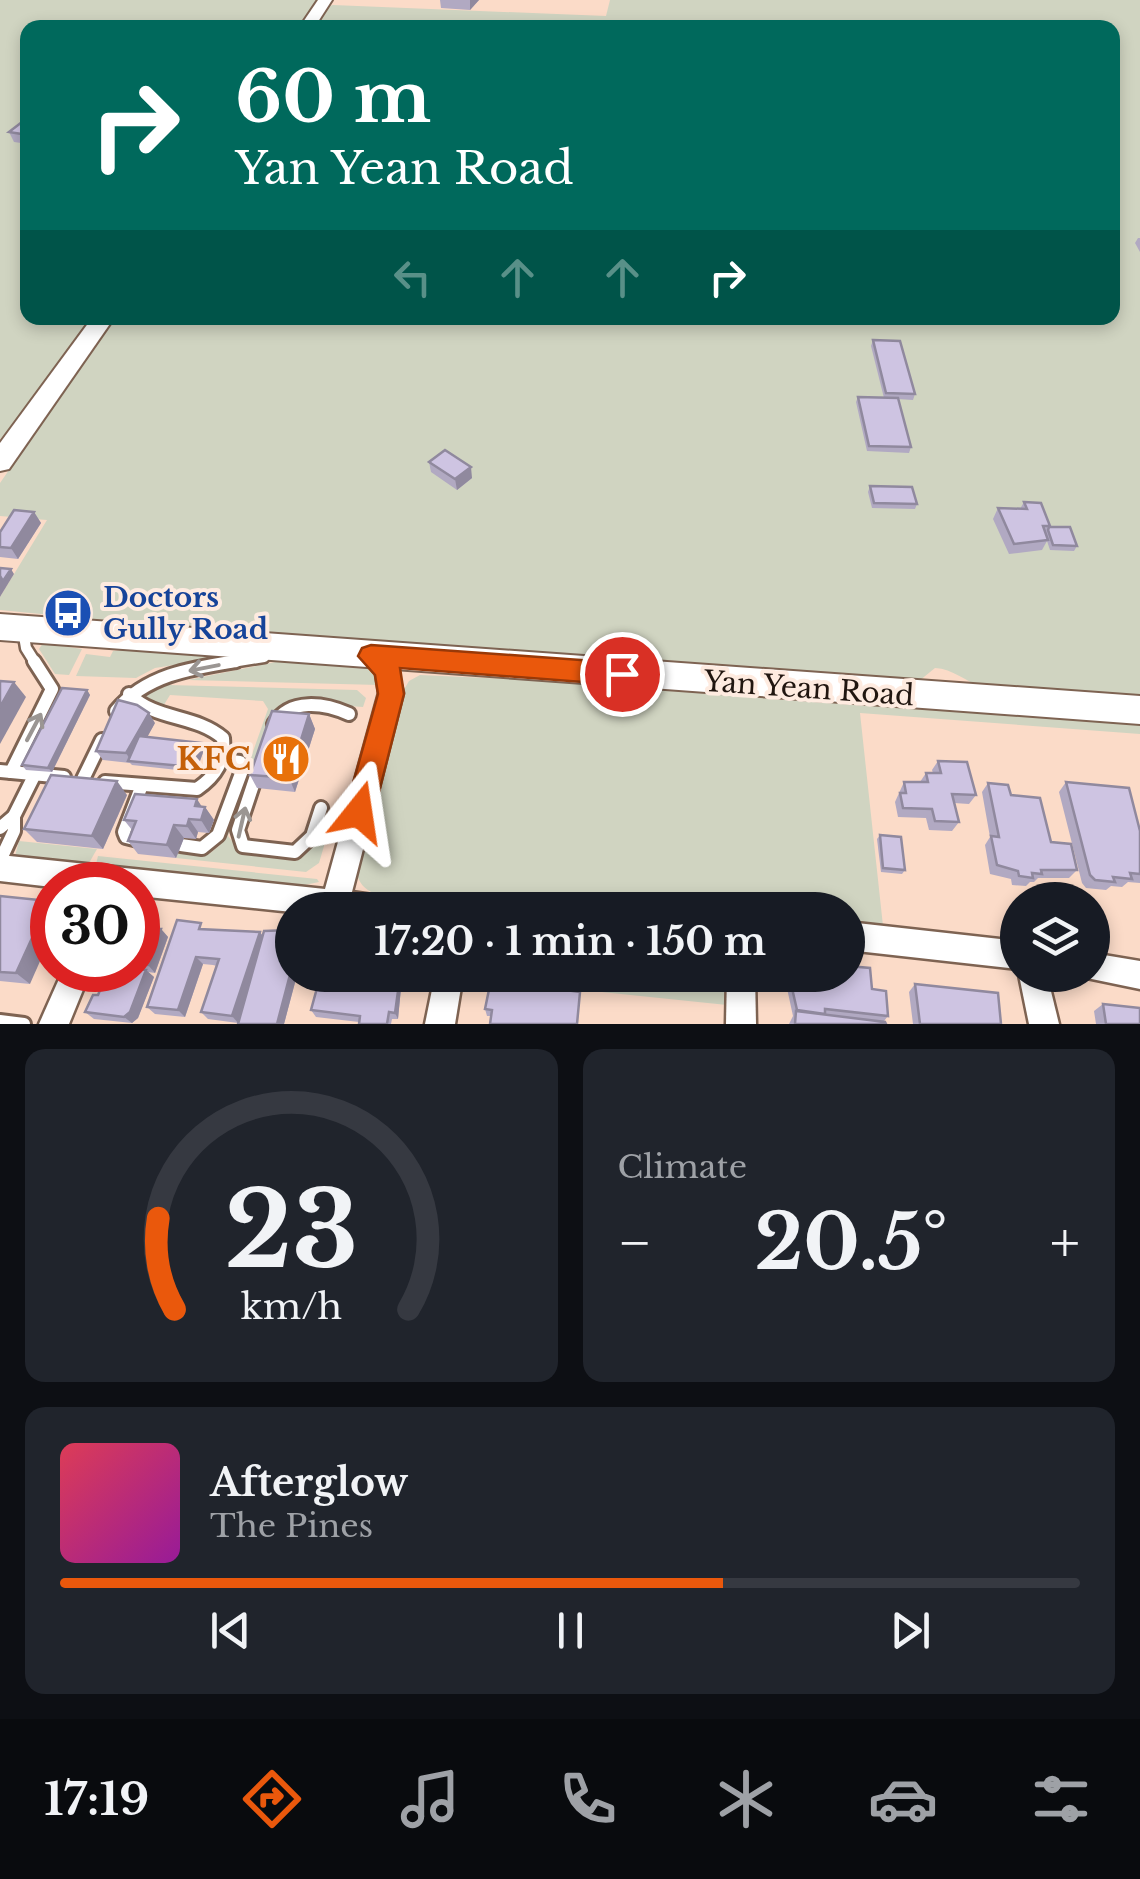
<!DOCTYPE html>
<meta charset="utf-8">
<style>
body{margin:0;font-family:"Libre Baskerville",serif;background:#20242c;color:#f1f3f6;height:100vh;display:flex;flex-direction:column;font-size:38px;white-space:nowrap}
*{box-sizing:border-box;margin:0}
p{font-size:32px;color:#9ea1a6}
.icon{flex:none;width:55px;height:55px;fill:none;stroke:currentColor;stroke-width:2;stroke-linecap:round;stroke-linejoin:round}
.map{position:relative;height:1024px;overflow:hidden}
.panel{display:flex;flex-direction:column;gap:25px;padding:25px;background:#0d0f14;flex:1}
.panel>*{flex:none}
.banner{position:absolute;left:20px;top:20px;width:1100px;height:305px;border-radius:20px;box-shadow:0 5px 15px #0003;background:#00695c;color:#fff;overflow:hidden}
.controls{position:absolute;left:1000px;top:882px;display:grid;gap:20px}
.controls a{display:grid;place-items:center;width:110px;height:110px;border-radius:50%;background:#171b24;box-shadow:0 5px 15px #0003;font-size:50px}
.speed{position:absolute;left:30px;top:862px;display:flex;gap:20px;font-size:50px;font-weight:700;text-align:center}
.speed>*{display:grid;place-content:center;width:130px;height:130px;border-radius:50%;background:#171b24;box-shadow:0 5px 15px #0003;line-height:1}
.speed .limit{border:15px solid #d22;background:#fff;color:#111}
.pin{position:absolute;display:grid;place-items:center;width:85px;height:85px;color:#fff;margin:-42px;border:5px solid #fff;border-radius:50%;box-shadow:0 2px 10px #0007}
.me{position:absolute;width:110px;margin:-55px;rotate:15deg;stroke-linejoin:round;filter:drop-shadow(0 0 8px #0008)}
.turn{display:flex;align-items:center;gap:35px;height:210px;padding:0 50px;font-size:45px}
.turn .icon{width:130px;height:130px;stroke-width:2.5}
.turn b{display:block;font-size:70px;line-height:85px}
.lanes{display:flex;align-items:center;height:95px;padding:0 50px;background:#0003;justify-content:center;gap:50px;direction:ltr}
.lanes .off{opacity:.35}
.big{font-size:75px;font-weight:700;line-height:1.1}
.panel .widget{flex:1;display:flex;flex-direction:column;justify-content:center;gap:15px;min-width:0;padding:0 35px;border-radius:20px;background:#20242c}
.panel .dial{align-items:center;gap:0}
.dial svg{height:260px;overflow:visible;fill:none;stroke:#363941;stroke-width:7;stroke-linecap:round;text-anchor:middle}
.dial text{fill:#f1f3f6;stroke:none}
.song{display:flex;align-items:center;gap:30px}
.cover{width:120px;height:120px;border-radius:15px;background:linear-gradient(135deg,hsl(350 70% 55%),hsl(300 70% 35%))}
.played{height:10px;border-radius:5px;background:linear-gradient(90deg,#ea580c 65%,#363941 65%)}
.keys{display:flex;justify-content:space-around;direction:ltr}
.heat{display:flex;justify-content:space-between;align-items:center;font-size:55px;direction:ltr}
.panel .tiles{flex:1;display:grid;gap:25px;grid-template-columns:1fr 1fr}
.widget:last-child{grid-column:span 2}
.trip{position:absolute;left:275px;top:892px;width:590px;height:100px;border-radius:50px;background:#171b24;box-shadow:0 5px 15px #0003;font-weight:700;line-height:100px;text-align:center}
.dock{display:flex;height:160px;justify-content:space-around;align-items:center;background:#090b0e;color:#9ea1a6}
.dock .icon{width:70px;height:70px}
.dock .selected{color:#ea580c}
.dock b{font-size:45px;color:#f1f3f6}
.map>svg:first-child{display:block}
.green{fill:#d0d4c1}
.lines{fill:none;stroke-linecap:round;stroke-linejoin:round}
.lane-far1-casing{stroke:#7e6352;stroke-width:15}
.lane-casing{stroke:#7e6352;stroke-width:18}
.street-casing{stroke:#7e6352;stroke-width:5}
.secondary-casing{stroke:#7e6352;stroke-width:4}
.lane-far1{stroke:#fff;stroke-width:10}
.lane{stroke:#fff;stroke-width:12}
.street{fill:#fff;fill-rule:evenodd}
.secondary{fill:#fff;fill-rule:evenodd}
.wall{fill:#b1a9c2}
.shaded-wall{fill:#90899e}
.building{fill:#cec4e2;stroke:#90899e;stroke-width:2.5}
.oneway{stroke:#9b9693}
.route{fill:#ea580c;stroke:#983908;stroke-width:2.5}
.labels{text-anchor:middle;stroke-width:8;stroke-linejoin:round;paint-order:stroke}
.transit-label{font-size:28px;font-weight:bold;fill:#164399;stroke:#feebe0;text-anchor:start}
.street-label{font-size:28px;fill:#211610;stroke:#feebe0}
.near-food-label{font-size:32px;font-weight:bold;fill:#c56008;stroke:#feebe0;text-anchor:end}
</style>
<div class="map">
<svg width="1140" height="1024" viewBox="0 0 1140 1024">
<rect width="100%" height="100%" fill="#fbdbc8"/>
<g class="green">
<path d="M0,0H322L302,27L28,28V318H97L28,414L0,439Z"/>
<path d="M610,0H1140V698L983,688C965,681 953,669 935,668L919,681L161,631L133,623L0,610V597L47,520L0,516V483L27,444L37,420L109,318H1112V28L311,27L326,7L333,5L606,16Z"/>
<path d="M43,643L82,649L69,675L55,674L39,649Z"/>
<path d="M160,648L226,657L155,668L136,678L76,676L86,654L110,657L113,651Z"/>
<path d="M285,660L357,663L376,670L379,685L188,680Z"/>
<path d="M420,675L508,679L539,676L859,705L1140,722V734L860,713L883,926L848,922V910H459C433,890 366,912 357,874L402,693L409,681Z"/>
<path d="M168,685L357,690L366,698L363,707L289,702L271,713L228,836L242,853L296,858L330,826L319,863L306,872L176,858L178,852L209,854L220,845L268,709L263,701L170,695L162,708L147,701L146,694Z"/>
<path d="M19,841L97,849L89,863L15,856Z"/>
<path d="M98,856L317,879L319,882L300,886L96,864Z"/>
<path d="M594,975H728L727,1005L592,991Z"/>
</g>
<g class="lines">
<g class="lane-far1-casing">
<g id="lane-far1">
<path d="M23,630L26,648L36,664"/>
<path d="M220,664L264,657"/>
</g>
</g>
<g class="lane-casing">
<g id="lane">
<path d="M116,711C145,675 192,668 236,661"/>
<path d="M274,724C290,698 324,703 349,714"/>
<path d="M0,771L64,777"/>
<path d="M11,772L52,689L34,661"/>
<path d="M257,773L238,830L243,846L295,852L312,836L321,808"/>
<path d="M83,779L102,740"/>
<path d="M105,782L197,789C216,776 225,761 223,738C195,714 156,721 129,694"/>
<path d="M142,785L124,832L126,837L142,841"/>
<path d="M14,816L35,774"/>
<path d="M0,828L14,816V831L0,861"/>
<path d="M181,845L202,848L218,835L243,768L240,762L222,760"/>
<path d="M0,1021L24,1024"/>
</g>
</g>
<g class="street-casing">
<g id="street">
<path d="M371,645L395,663L403,693L352,892L407,900L411,910L292,912L138,896V885L52,887L0,881V855L325,889L379,693L376,674L360,655L363,648Z"/>
<path d="M848,922L1018,941V969L848,950Z"/>
<path d="M1092,953L1140,961V989L1082,977L1092,975Z"/>
<path d="M63,970H91L69,1024H39Z"/>
<path d="M435,975H463L455,1024H425Z"/>
<path d="M727,975H755L756,1024H726Z"/>
<path d="M1019,975H1047L1059,1024H1029Z"/>
</g>
</g>
<g class="secondary-casing">
<g id="secondary">
<path d="M318,0H332L314,28H299Z"/>
<path d="M92,318H114L9,469L0,471V443Z"/>
<path d="M0,614L1140,696V724L0,640Z"/>
</g>
</g>
<use href="#lane-far1" class="lane-far1"/>
<use href="#lane" class="lane"/>
<use href="#street" class="street"/>
<use href="#secondary" class="secondary"/>
</g>
<g class="wall">
<path d="M440,0H479L470,10L441,8Z"/>
<path d="M28,122V144L14,142L9,132Z"/>
<path d="M1138,238H1140V252L1135,243Z"/>
<path d="M873,340L915,394L913,400L898,399L911,447L909,453L867,451L856,402L858,397L884,398L871,346Z"/>
<path d="M429,462L472,478L457,490L431,472Z"/>
<path d="M870,486L917,504L915,509L872,508L868,492Z"/>
<path d="M1024,502L1049,527L1077,546L1074,551L1050,550L1047,541L1042,550L1009,554L993,519L998,508L1020,509Z"/>
<path d="M34,512L41,523L18,559L0,557V532Z"/>
<path d="M87,690L90,695L52,772L26,770L22,765Z"/>
<path d="M309,714L315,729L295,792L257,788L250,775Z"/>
<path d="M155,723L147,737L202,743L205,747L196,772L132,765L130,763L103,760L96,751Z"/>
<path d="M938,761L976,795L969,804L954,803L959,822L952,831L929,830L926,818L898,817L895,802L904,782H920L926,773H933L932,770Z"/>
<path d="M1066,782L1140,831V883L1128,882L1122,887L1111,886L1106,890L1086,888L1082,883L1059,792Z"/>
<path d="M988,783L1011,795L1051,842L1077,870L1069,878H1038L1034,882H1030L1026,886L1012,885L1011,879L990,874L985,845L990,837L982,792Z"/>
<path d="M127,795L103,849L37,842L24,829Z"/>
<path d="M202,806L205,807L214,820L209,833L198,832L196,839L184,838L176,858L138,854L128,841L132,830L124,820Z"/>
<path d="M880,835L905,870L902,874L881,872L877,839Z"/>
<path d="M0,896L30,984L0,981Z"/>
<path d="M138,918L146,919L157,929H161L168,937L155,973L148,972L154,977L138,1018L132,1023L94,1019L85,1012L98,995L109,984L138,970Z"/>
<path d="M206,929L260,932L292,975H297L284,1024H238V1023L208,1019L201,1012L217,966L213,965L203,964L185,1017L155,1014L147,1007Z"/>
<path d="M331,975H354L353,980H359L356,975H406L403,977L401,988L398,1019H392L391,1024H359V1022L316,1017L311,1010L333,978Z"/>
<path d="M494,975H566L564,989L547,988L491,1016H487L485,1009L495,981Z"/>
<path d="M787,975H848L872,989L888,1016L884,1021L886,1024H789L793,1016L785,979Z"/>
<path d="M915,984L1001,1024H913L909,992Z"/>
<path d="M1103,1004L1140,1024H1096L1094,1011Z"/>
</g>
<g class="shaded-wall">
<path d="M470,0H479L470,10Z"/>
<path d="M471,467L472,478L457,490L455,479Z"/>
<path d="M34,512L41,523L18,559L11,548Z"/>
<path d="M11,569L14,574L0,597V576Z"/>
<path d="M14,682L26,697L0,744V707Z"/>
<path d="M87,690L90,695L52,772L48,768Z"/>
<path d="M149,713L155,723L134,761H131L126,753Z"/>
<path d="M309,714L315,729L295,792L289,778Z"/>
<path d="M202,743L205,747L196,772L193,767Z"/>
<path d="M117,781L127,795L103,849L92,836Z"/>
<path d="M197,799L204,810L205,807L214,820L209,833L201,820L195,806Z"/>
<path d="M189,819L198,832L196,839L187,826Z"/>
<path d="M174,825L184,838L176,858L167,845Z"/>
<path d="M49,901L52,905V934L30,984L16,973Z"/>
<path d="M161,929L168,937L155,973L148,965Z"/>
<path d="M260,932L265,940L238,1023L232,1016Z"/>
<path d="M196,957L203,964L185,1017L178,1010Z"/>
<path d="M292,967V975H297L284,1024H277Z"/>
<path d="M146,970L154,977L138,1018L132,1023L124,1017Z"/>
<path d="M399,975H406L403,977L401,988L398,1019L395,1013Z"/>
</g>
<g class="building">
<path d="M22,122H28V135L9,132Z"/>
<path d="M873,340L900,341L915,394L886,393Z"/>
<path d="M858,397L898,398L911,447L869,446Z"/>
<path d="M445,450L471,467L455,479L429,462Z"/>
<path d="M870,486L912,487L917,504L874,503Z"/>
<path d="M1024,502L1041,503L1050,526H1043L1048,540L1014,544L998,508L1027,509Z"/>
<path d="M14,510L34,512L11,548L0,547V532Z"/>
<path d="M1049,527H1070L1077,546L1053,545L1048,530Z"/>
<path d="M0,568L11,569L3,581L0,576Z"/>
<path d="M0,681L14,682L0,707Z"/>
<path d="M62,688L87,690L48,768L22,765Z"/>
<path d="M118,700L137,705L149,713L126,753L96,751Z"/>
<path d="M272,711L309,714L289,778L250,775Z"/>
<path d="M139,736L202,743L193,767L128,761Z"/>
<path d="M938,761L967,762L976,795L952,794L959,822L935,821L932,809L903,808L900,793H906L904,782H928L926,773H941Z"/>
<path d="M51,775L117,781L92,836L24,829Z"/>
<path d="M1066,782L1129,788L1140,831V874L1130,873L1132,879L1113,877L1115,882L1095,880L1090,875Z"/>
<path d="M988,783L1008,785L1011,795L1040,798L1051,842L1071,844L1077,870H1041L1042,874L1032,873L1033,878L1019,876L1018,871L997,865L991,836L999,837Z"/>
<path d="M135,794L197,799L195,806L205,807L201,820L189,819L187,826L174,825L167,845L128,841L136,821L124,820Z"/>
<path d="M880,835L901,837L905,870L883,868Z"/>
<path d="M0,896L49,901L16,973L0,972Z"/>
<path d="M138,918L146,919L144,923L152,924L150,929H161L148,965L138,964Z"/>
<path d="M177,920L201,923L199,929L260,932L232,1016L201,1012L219,959L207,958L196,957L178,1010L147,1007Z"/>
<path d="M290,930L288,937L292,938V967L277,1024H238L264,931Z"/>
<path d="M848,966L870,968L872,989L886,991L888,1016L825,1009V1014L797,1010L789,975H848Z"/>
<path d="M138,969L146,970L130,1012L124,1017L85,1012L93,995H98L103,983L109,984L115,970Z"/>
<path d="M362,975H399L397,982Z"/>
<path d="M494,975H565L564,982L494,978Z"/>
<path d="M320,977L399,984L395,1013L389,1012L387,1024H359L360,1016L311,1010Z"/>
<path d="M491,980L580,992L577,1024H490L492,1010L485,1009Z"/>
<path d="M915,984L998,993L1001,1024H920Z"/>
<path d="M1103,1004L1140,1008V1024H1106Z"/>
<path d="M796,1011L885,1022L886,1024H795Z"/>
</g>
<defs><path id="oneway-shaft" d="M-6 0H5M1.5-3L5.5 0L1.5 3" fill="none" stroke-width="1.6" stroke-linecap="round" stroke-linejoin="round" transform="scale(2.5)"/></defs>
<g class="oneway">
<use href="#oneway-shaft" transform="translate(204 668) rotate(169)"/>
<use href="#oneway-shaft" transform="translate(34 727) rotate(-62)"/>
<use href="#oneway-shaft" transform="translate(242 822) rotate(-77)"/>
</g>
<path class="route" d="M371,645L622,663L631,666L635,674L631,682L622,685L400,668L404,694L374,812L370,822L359,826L349,822L345,812L378,694L375,675L358,656L362,648Z"/>
<defs>
<g id="bus-disc" transform="scale(2.5)"><circle r="9.5" fill="#1a4fb4" stroke="#feebe0"/><path d="M-5-6H5V4H4V6H2V4H-2V6H-4V4H-5ZM-3.5-4V0h7V-4ZM-3.5 1.2v1.5H-2V1.2ZM2 1.2v1.5H3.5V1.2Z" fill="#fff"/></g>
<g id="restaurant-disc" transform="scale(2.5)"><circle r="9.5" fill="#e8710a" stroke="#feebe0"/><path d="M-5-6h1v4h1v-4h1v4h1v-4h1v5L-1.5 .5V6h-2V.5L-5-1ZM5-6V6H3V1.5H1.5Q1.5-4 5-6Z" fill="#fff"/></g>
</defs>
<g fill-rule="evenodd">
<use href="#bus-disc" x="68" y="613"/>
<use href="#restaurant-disc" x="286" y="759"/>
</g>
<g class="labels">
<g class="transit-label">
<text x="103" y="607">Doctors<tspan x="103" dy="32">Gully Road</tspan></text>
</g>
<g class="street-label">
<text transform="translate(809 688) rotate(4)" y="10">Yan Yean Road</text>
</g>
<g class="near-food-label">
<text x="251" y="770">KFC</text>
</g>
</g>
</svg>
<div class="controls">
<a><svg class="icon" aria-label="layers" viewBox="0 0 24 24"><path d="M12 4l9 5-9 5-9-5zM3 14l9 5 9-5"/></svg></a>
</div>
<div class="speed"><div class="limit">30</div></div>
<div class="pin" style="left:622px;top:674px;background:#d93025"><svg class="icon" aria-label="arrive" viewBox="0 0 24 24"><path d="M6 21V4h12l-3 4 3 4H6"/></svg></div>
<svg class="me" style="left:359px;top:812px" viewBox="-20 -20 40 40"><path d="M0-17L14 15 0 8-14 15z" fill="#ea580c" stroke="#fff" stroke-width="4"/></svg>
<div class="trip">17:20 · 1 min · 150 m</div>
<div class="banner">
<div class="turn"><svg class="icon" aria-label="right" viewBox="0 0 24 24"><path d="M7 20v-9h11M14 6l5 5-5 5"/></svg><div><b>60 m</b>Yan Yean Road</div></div>
<div class="lanes"><svg class="icon off" aria-label="left" viewBox="0 0 24 24"><path d="M17 20v-9H6M10 6l-5 5 5 5"/></svg><svg class="icon off" aria-label="ahead" viewBox="0 0 24 24"><path d="M12 20V5M6 11l6-6 6 6"/></svg><svg class="icon off" aria-label="ahead" viewBox="0 0 24 24"><path d="M12 20V5M6 11l6-6 6 6"/></svg><svg class="icon" aria-label="right" viewBox="0 0 24 24"><path d="M7 20v-9h11M14 6l5 5-5 5"/></svg></div>
</div>
</div>
<section class="panel">
<div class="tiles">
<div class="widget dial"><svg viewBox="0 0 100 80">
<path d="M14 69A42 42 0 1 1 86 69"/>
<path d="M14 69A42 42 0 0 1 9 41" stroke="#ea580c"/>
<text x="50" y="56" font-size="32" font-weight="700">23</text>
<text x="50" y="72" font-size="11">km/h</text>
</svg></div>
<div class="widget"><p>Climate</p>
<div class="heat"><a>−</a><b class="big">20.5°</b><a>+</a></div>
</div>
<div class="widget">
<div class="song"><i class="cover"></i><div><b>Afterglow</b><p>The Pines</p></div></div>
<div class="played"></div>
<div class="keys"><svg class="icon" aria-label="previous" viewBox="0 0 24 24"><path d="M18 5L8 12l10 7zM5 5v14"/></svg><svg class="icon" aria-label="pause" viewBox="0 0 24 24"><path d="M8 5v14M16 5v14"/></svg><svg class="icon" aria-label="next" viewBox="0 0 24 24"><path d="M6 5l10 7-10 7zM19 5v14"/></svg></div>
</div>
</div>
</section>
<nav class="dock">
<b>17:19</b>
<svg class="icon selected" aria-label="directions" viewBox="0 0 24 24"><path d="M12 3l9 9-9 9-9-9zM9 14v-3h6M13 9l2 2-2 2"/></svg>
<svg class="icon" aria-label="music" viewBox="0 0 24 24"><path d="M9 18V5l10-2v13"/><circle cx="6" cy="18" r="3"/><circle cx="16" cy="16" r="3"/></svg>
<svg class="icon" aria-label="phone" viewBox="0 0 24 24"><path d="M5 4h4l2 5-3 2q2 4 5 5l2-3 5 2v4C11 20 4 13 5 4z"/></svg>
<svg class="icon" aria-label="climate" viewBox="0 0 24 24"><path d="M12 3v18M4 7l16 10M4 17L20 7"/></svg>
<svg class="icon" aria-label="car" viewBox="0 0 24 24"><path d="M5 17H2v-5l4-1 3-4h7l3 4 3 1v5h-3M9 17h6M6 11h13"/><circle cx="7" cy="17" r="2"/><circle cx="17" cy="17" r="2"/></svg>
<svg class="icon" aria-label="filters" viewBox="0 0 24 24"><path d="M4 7h16M4 17h16"/><circle cx="9" cy="7" r="2"/><circle cx="15" cy="17" r="2"/></svg>
</nav>
